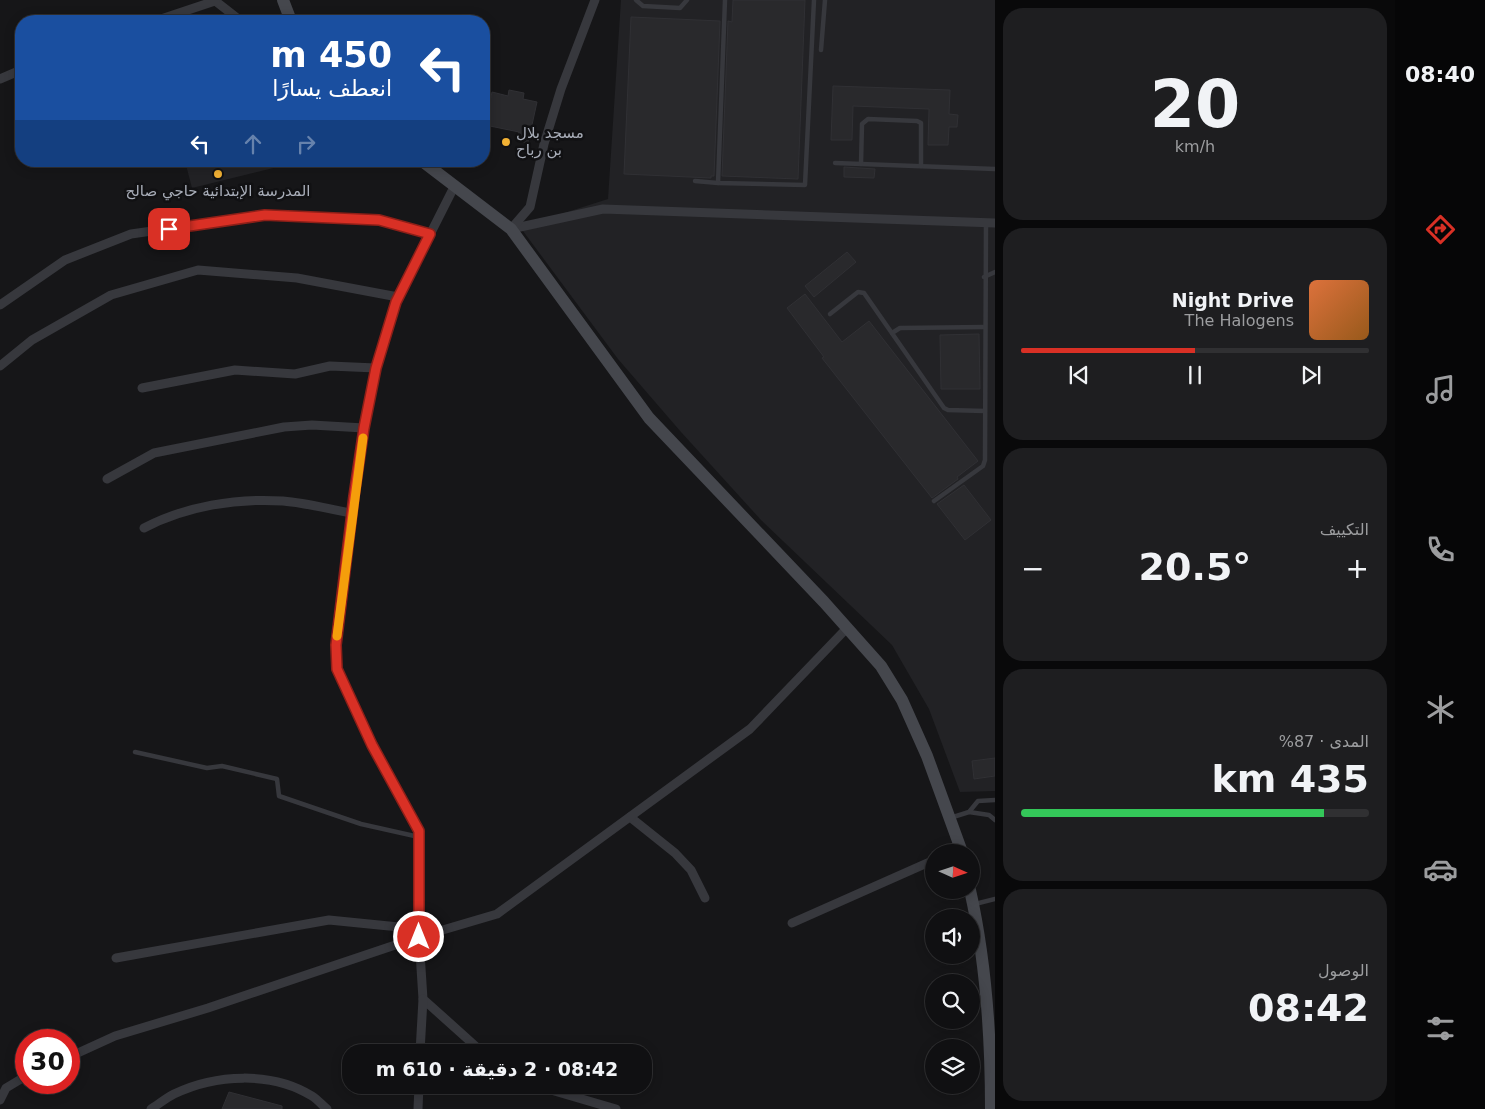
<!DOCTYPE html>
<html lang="ar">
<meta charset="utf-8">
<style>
body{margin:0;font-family:"DejaVu Sans",Cairo,sans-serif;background:#1e1e20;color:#f1f3f6;direction:rtl;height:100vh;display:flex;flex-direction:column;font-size:19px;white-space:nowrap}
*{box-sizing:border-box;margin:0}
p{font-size:16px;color:#9c9d9f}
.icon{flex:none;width:28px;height:28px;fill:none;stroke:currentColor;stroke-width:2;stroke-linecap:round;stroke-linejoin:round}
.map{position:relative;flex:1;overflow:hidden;direction:ltr}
.sheet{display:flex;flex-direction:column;gap:8px;padding:8px;background:#09090a;width:400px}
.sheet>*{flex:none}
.banner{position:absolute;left:15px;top:15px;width:475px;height:152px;border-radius:20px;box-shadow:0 2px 12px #0003,0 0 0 1px #303032;direction:rtl;background:#1a4fa0;color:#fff;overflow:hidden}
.needle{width:32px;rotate:93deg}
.controls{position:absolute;left:925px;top:844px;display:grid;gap:10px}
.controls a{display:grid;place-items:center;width:55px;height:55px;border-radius:50%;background:#101012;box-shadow:0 2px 12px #0003,0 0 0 1px #303032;font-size:25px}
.speed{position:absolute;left:15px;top:1029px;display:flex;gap:10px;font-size:25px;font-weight:700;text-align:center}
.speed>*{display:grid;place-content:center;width:65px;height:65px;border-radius:50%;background:#101012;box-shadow:0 2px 12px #0003,0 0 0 1px #303032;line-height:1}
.speed .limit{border:8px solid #d22;background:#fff;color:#111}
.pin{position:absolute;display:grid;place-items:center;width:42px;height:42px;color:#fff;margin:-21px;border-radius:10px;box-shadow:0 2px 8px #0006}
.me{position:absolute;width:55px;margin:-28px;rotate:0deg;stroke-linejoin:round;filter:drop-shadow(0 0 4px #0008)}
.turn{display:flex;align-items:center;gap:18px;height:105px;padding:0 15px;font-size:22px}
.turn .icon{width:65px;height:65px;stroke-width:2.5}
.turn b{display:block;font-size:35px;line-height:42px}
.lanes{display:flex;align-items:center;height:48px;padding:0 15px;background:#0003;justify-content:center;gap:25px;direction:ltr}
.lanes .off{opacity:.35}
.big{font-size:38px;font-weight:600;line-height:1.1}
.sheet .tile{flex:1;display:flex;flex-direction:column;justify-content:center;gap:8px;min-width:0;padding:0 18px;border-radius:20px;background:#1e1e20}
.sheet .dial{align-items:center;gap:0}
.dial b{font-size:65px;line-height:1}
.song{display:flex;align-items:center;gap:15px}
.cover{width:60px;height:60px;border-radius:8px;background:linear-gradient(135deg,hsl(20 70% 55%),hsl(30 70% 35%))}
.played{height:5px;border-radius:2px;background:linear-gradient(90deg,#d93025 50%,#303032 50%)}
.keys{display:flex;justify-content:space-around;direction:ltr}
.heat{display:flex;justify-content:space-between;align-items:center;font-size:28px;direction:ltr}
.charge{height:8px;border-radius:4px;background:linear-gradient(90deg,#34c759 87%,#303032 0)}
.trip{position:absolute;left:342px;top:1044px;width:310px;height:50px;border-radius:20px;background:#101012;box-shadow:0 2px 12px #0003,0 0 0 1px #303032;font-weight:600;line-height:50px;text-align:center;direction:rtl}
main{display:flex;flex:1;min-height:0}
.tabs{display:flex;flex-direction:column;width:90px;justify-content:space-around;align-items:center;background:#060607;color:#9c9d9f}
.tabs .icon{width:35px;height:35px}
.tabs .active{color:#d93025}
.tabs b{font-size:22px;color:#f1f3f6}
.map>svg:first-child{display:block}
.built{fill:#222225}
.building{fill:#29292c;stroke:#303034}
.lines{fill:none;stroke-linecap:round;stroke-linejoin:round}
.lane{stroke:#37383d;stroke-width:4.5}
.street{stroke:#37383d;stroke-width:9}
.secondary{stroke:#45474d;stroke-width:12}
.route-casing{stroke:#8d1f18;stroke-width:12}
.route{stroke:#d93025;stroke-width:9}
.slow{stroke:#f59e0b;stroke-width:9}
.poi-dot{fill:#f2b134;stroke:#111113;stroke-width:2}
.labels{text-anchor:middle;stroke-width:5;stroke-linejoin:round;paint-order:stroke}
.poi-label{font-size:15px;fill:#a8adb8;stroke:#111113;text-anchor:start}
</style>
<main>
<nav class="tabs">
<b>08:40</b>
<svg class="icon active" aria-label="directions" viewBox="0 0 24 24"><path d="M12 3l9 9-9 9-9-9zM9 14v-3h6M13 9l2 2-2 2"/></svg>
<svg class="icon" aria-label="music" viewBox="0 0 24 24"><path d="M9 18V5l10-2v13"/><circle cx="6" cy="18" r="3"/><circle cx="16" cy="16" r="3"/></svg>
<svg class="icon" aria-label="phone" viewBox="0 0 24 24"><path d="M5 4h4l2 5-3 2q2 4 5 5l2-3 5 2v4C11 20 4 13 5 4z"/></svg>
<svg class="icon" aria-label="climate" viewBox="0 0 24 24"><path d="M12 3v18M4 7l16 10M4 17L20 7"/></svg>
<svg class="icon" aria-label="car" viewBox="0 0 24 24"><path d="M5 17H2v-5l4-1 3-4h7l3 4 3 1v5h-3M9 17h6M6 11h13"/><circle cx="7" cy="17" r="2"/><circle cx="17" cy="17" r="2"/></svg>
<svg class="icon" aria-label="filters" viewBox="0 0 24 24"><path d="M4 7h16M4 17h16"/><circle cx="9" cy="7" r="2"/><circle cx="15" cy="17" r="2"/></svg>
</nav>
<section class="sheet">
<div class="tile dial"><b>20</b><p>km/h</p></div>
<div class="tile">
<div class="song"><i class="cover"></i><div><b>Night Drive</b><p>The Halogens</p></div></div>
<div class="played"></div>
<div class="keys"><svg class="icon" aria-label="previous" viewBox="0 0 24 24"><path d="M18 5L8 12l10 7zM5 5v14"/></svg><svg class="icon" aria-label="pause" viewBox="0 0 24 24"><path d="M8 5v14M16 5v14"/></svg><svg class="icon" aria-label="next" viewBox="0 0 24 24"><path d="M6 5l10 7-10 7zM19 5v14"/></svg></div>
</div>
<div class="tile"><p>التكييف</p>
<div class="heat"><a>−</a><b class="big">20.5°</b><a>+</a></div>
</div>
<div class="tile"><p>المدى · 87%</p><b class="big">435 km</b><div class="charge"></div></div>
<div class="tile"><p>الوصول</p><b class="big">08:42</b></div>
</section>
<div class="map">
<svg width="995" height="1109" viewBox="0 0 995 1109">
<rect width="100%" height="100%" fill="#161618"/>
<g class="built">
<path d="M621,0H995V791L960,792L929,709L892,645L761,520L681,432L618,359L520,227L608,199Z"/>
<path d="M185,161H302L192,188Z"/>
</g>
<g class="building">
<path d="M733,0H805L798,179L722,176L728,21L732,22Z"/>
<path d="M631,17L720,21L714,176H711V178L624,174Z"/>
<path d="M833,86L950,90L949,114L958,115L957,127H949L948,145H928L929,109L853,106L852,140H831Z"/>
<path d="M509,90L524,93L523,99L537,102L528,143L517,140L519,132L485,125L492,92L508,96Z"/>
<path d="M844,167L875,169L874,178L844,177Z"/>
<path d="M847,252L856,262L814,297L805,286Z"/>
<path d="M805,294L842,342L869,321L978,461L957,477L958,479L932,498L822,358L824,357L787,308Z"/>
<path d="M979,334L980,389H941L940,335Z"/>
<path d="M964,485L991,520L965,540L937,504Z"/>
<path d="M995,758V776L974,779L972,761Z"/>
<path d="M229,1092L282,1106V1109H222Z"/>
</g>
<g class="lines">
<g class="lane">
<path d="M636,0L643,6L680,8L687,0"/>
<path d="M725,0L718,183L805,185L814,0"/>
<path d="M821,50L825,0"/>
<path d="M835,163L995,169"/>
<path d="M861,164L862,124L868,119L917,121L921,123V166"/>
<path d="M695,181L718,183"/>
<path d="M984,277L995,272"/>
<path d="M830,314L858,292L864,293L944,408L948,410L985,411"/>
<path d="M892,333L900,328L985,327"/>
<path d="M934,501L983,466L985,460L986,223"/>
<path d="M135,752L207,768L222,766L277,779L279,796L361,824L419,837"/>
<path d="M969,812L989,815L995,820"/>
<path d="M950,818L969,812L978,801L995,800"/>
<path d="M975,904L995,899"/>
</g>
<g class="street">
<path d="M214,0L241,21"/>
<path d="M155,21L215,1"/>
<path d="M0,79L21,70"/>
<path d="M454,187L396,302L376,368L364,428L352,513L336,645L337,669L373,745L419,831V937L423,999L482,1052"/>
<path d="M511,229L603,209L995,223"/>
<path d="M511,229L530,207L544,144L561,89L595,0"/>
<path d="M0,305L65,260L131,234L265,215L379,220L430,234"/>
<path d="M0,366L32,340L111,295L198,270L297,278L398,297"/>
<path d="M142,388L235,370L295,374L330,366L376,368"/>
<path d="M107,479L154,453L284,427L312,425L364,428"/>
<path d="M144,528C186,506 236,498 283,501C306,503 329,509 352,513"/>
<path d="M630,817L675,853L691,870L705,898"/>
<path d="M951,852L961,848"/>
<path d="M792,923L934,860"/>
<path d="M116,958L329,920L419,929"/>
<path d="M420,1052L423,999"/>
<path d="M69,1057L115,1036L208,1008L419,937L497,914L750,729L847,628"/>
<path d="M534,1085L616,1109"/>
<path d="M0,1100L6,1088L26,1076"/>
<path d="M151,1109C159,1104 166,1098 174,1094C215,1074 272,1071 312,1096C317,1099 322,1105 327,1109"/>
<path d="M418,1109L419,1085"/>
</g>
<g class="secondary">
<path d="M283,0L291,21"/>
<path d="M422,161L511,229L649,418L824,602L881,666L902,700L927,756L962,852"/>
<path d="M970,890C986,961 991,1036 991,1109"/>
</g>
</g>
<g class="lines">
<g class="route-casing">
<path id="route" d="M169,229L265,215L379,220L430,234L396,302L376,368L364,428L354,496L336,645L337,669L372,745L419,831V937"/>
</g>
<use href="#route" class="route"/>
<path class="slow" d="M337,636L363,438"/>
</g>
<g class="poi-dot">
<circle cx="506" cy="142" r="5"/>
<circle cx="218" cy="174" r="5"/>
</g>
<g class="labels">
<g class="poi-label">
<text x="516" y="138">مسجد بلال<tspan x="516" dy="17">بن رباح</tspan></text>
<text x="218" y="196" text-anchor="middle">المدرسة الإبتدائية حاجي صالح</text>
</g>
</g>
</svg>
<div class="controls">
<a><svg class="needle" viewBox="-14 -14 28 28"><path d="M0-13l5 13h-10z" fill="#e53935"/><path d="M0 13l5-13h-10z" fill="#9c9d9f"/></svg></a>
<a><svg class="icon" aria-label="sound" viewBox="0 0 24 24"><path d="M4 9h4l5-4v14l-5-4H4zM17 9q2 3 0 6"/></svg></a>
<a><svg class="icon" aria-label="search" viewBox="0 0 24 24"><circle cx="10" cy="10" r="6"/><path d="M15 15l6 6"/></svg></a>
<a><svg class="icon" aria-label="layers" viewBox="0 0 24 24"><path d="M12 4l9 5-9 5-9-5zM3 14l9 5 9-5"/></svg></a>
</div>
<div class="speed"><div class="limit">30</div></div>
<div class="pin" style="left:169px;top:229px;background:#d93025"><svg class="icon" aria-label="arrive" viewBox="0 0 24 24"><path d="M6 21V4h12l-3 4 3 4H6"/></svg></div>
<svg class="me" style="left:419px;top:937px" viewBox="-20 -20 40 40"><circle r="17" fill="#d93025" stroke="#fff" stroke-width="3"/><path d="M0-11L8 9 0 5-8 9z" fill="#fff"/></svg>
<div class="trip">08:42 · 2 دقيقة · 610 m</div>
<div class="banner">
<div class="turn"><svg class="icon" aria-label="left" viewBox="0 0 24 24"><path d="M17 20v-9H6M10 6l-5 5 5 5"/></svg><div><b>450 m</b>انعطف يسارًا</div></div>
<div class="lanes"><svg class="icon" aria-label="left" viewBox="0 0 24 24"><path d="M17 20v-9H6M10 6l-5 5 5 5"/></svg><svg class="icon off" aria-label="ahead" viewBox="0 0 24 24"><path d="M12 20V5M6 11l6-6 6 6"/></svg><svg class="icon off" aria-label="right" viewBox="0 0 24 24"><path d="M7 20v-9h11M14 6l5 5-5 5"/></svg></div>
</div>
</div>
</main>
